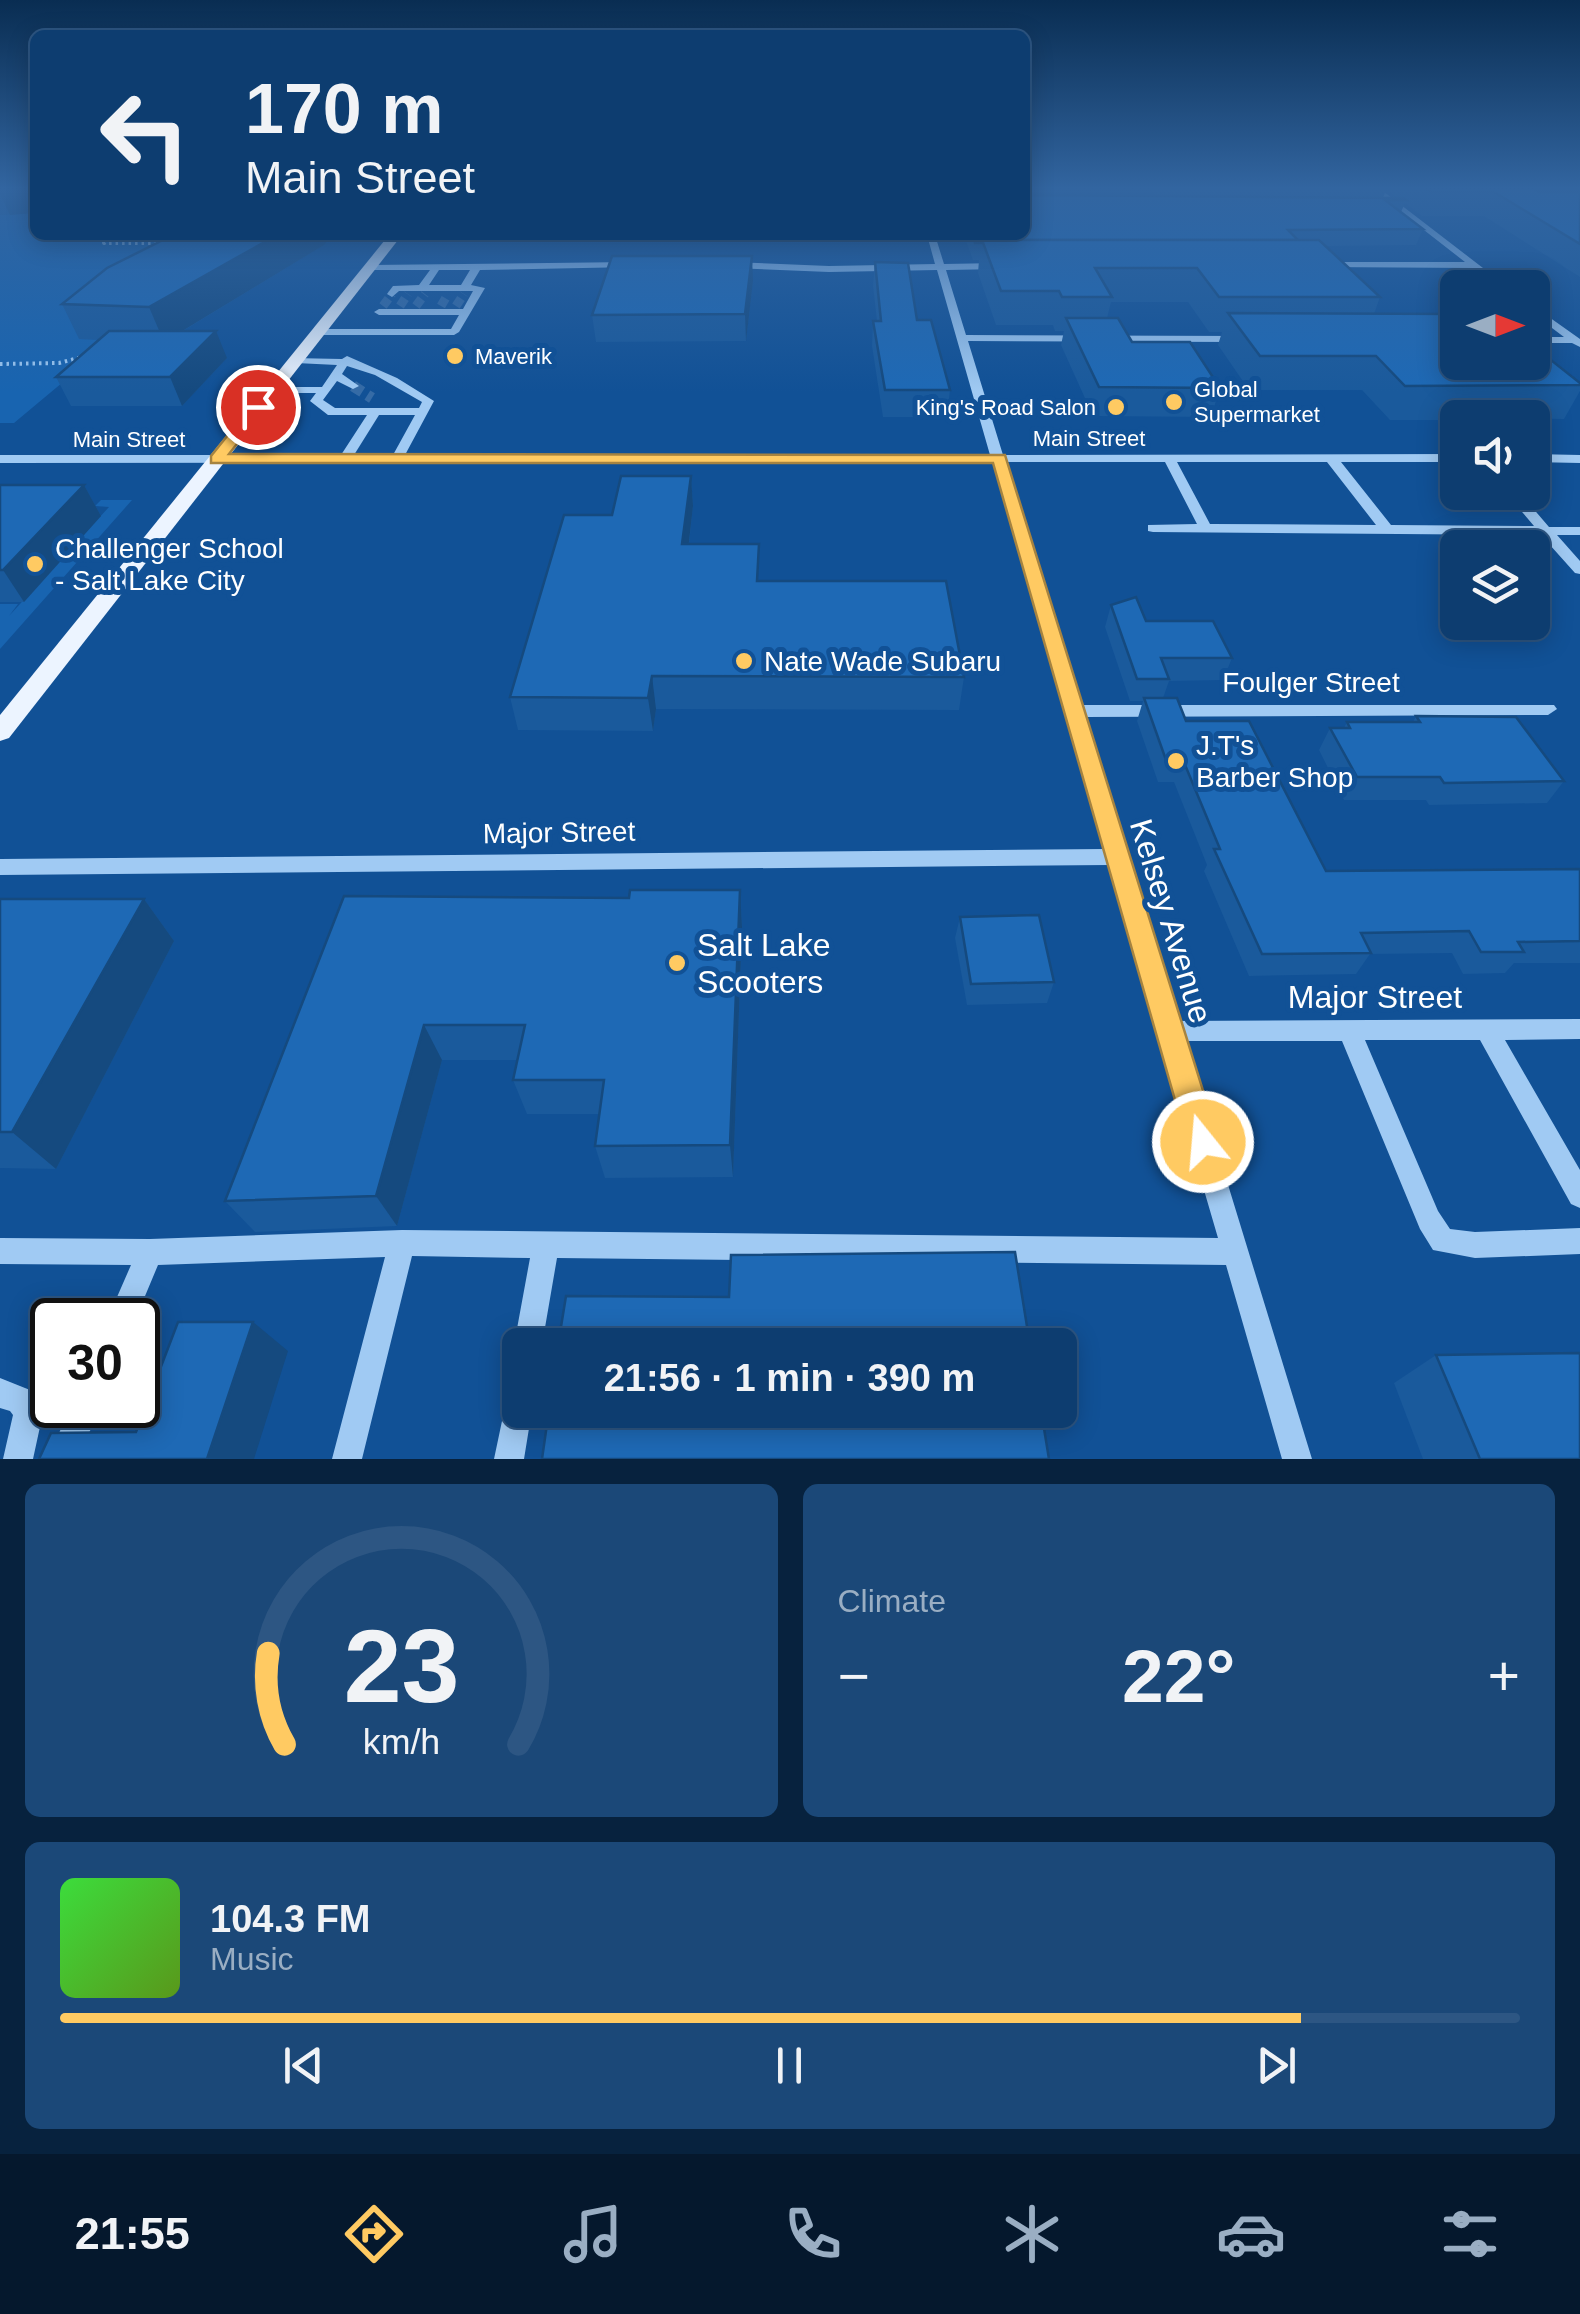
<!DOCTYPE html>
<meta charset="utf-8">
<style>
body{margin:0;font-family:Helvetica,sans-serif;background:#1b4878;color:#f1f3f6;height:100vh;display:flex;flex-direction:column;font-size:38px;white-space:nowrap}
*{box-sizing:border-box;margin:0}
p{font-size:32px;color:#9aaec3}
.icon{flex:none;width:55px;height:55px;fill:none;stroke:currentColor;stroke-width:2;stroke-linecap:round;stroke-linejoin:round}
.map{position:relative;height:1459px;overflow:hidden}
.side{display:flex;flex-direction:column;gap:25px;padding:25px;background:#07223e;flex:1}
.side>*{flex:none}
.banner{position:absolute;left:30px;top:30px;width:1000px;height:210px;border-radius:15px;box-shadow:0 5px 25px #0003,0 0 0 2px #2d5683;background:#0d3d70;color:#f1f3f6;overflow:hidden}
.needle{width:65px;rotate:90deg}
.controls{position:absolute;left:1440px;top:270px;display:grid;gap:20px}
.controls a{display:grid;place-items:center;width:110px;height:110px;border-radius:15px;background:#0d3d70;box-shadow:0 5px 25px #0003,0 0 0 2px #2d5683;font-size:50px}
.speed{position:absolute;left:30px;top:1298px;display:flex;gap:20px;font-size:50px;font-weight:700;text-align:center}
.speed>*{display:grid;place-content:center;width:130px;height:130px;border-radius:50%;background:#0d3d70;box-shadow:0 5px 25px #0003,0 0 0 2px #2d5683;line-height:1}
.speed .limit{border:5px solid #111;border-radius:15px;background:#fff;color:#111}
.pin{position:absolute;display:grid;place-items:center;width:85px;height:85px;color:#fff;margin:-42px;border:5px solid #fff;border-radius:50%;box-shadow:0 2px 10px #0007}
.me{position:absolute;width:110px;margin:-55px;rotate:343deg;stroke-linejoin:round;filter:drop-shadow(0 0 8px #0008)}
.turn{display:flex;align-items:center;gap:35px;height:210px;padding:0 50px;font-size:45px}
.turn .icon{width:130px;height:130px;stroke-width:2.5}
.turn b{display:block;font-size:70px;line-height:85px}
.big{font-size:75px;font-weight:700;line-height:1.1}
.side .widget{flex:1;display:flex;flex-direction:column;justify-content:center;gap:15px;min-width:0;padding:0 35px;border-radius:15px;background:#1b4878}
.side .dial{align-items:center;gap:0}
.dial svg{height:260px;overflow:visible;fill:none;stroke:#2d5683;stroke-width:7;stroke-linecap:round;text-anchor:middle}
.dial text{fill:#f1f3f6;stroke:none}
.song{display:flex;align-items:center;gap:30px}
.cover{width:120px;height:120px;border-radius:15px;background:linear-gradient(135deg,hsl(120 70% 55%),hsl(90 70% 35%))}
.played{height:10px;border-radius:5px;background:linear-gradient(90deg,#ffca62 85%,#2d5683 85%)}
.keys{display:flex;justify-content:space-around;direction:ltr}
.heat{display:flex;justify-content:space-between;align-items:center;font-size:55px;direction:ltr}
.side .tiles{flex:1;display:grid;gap:25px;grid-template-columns:1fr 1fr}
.widget:last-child{grid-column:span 2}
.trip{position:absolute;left:502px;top:1328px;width:575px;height:100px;border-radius:15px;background:#0d3d70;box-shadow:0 5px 25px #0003,0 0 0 2px #2d5683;font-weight:700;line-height:100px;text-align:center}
.tabs{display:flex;height:160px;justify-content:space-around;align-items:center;background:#05182d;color:#9aaec3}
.tabs .icon{width:70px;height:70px}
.tabs .current{color:#ffca62}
.tabs b{font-size:45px;color:#f1f3f6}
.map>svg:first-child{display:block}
.green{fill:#1864b0}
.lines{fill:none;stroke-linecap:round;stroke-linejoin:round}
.minor-tunnel-far1{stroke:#356ba6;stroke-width:9;stroke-dasharray:9 5;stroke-linecap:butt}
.minor-tunnel{stroke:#356ba6;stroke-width:11;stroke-dasharray:11 6;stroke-linecap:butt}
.path{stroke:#a0caf3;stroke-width:4;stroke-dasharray:2.5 4;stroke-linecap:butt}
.minor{fill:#a0caf3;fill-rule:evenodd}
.major{fill:#ecf4ff;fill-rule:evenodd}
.wall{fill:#1a5a9c;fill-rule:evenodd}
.shaded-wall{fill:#154a7f}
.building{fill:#1e69b5;stroke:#154a7f;stroke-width:2.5}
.route{fill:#ffca62;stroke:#a68340;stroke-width:2.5}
.poi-dot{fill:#ffca62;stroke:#115196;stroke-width:4}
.labels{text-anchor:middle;stroke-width:10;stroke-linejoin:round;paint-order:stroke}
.far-poi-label{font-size:22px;fill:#fff;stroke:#115196;text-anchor:start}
.far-street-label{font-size:22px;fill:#fff;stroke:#115196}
.poi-label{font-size:28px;fill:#fff;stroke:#115196;text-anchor:start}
.street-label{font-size:28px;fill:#fff;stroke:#115196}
.near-street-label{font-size:32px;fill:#fff;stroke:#115196}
.near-poi-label{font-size:32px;fill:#fff;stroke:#115196;text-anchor:start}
</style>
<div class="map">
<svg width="1580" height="1459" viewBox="0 0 1580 1459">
<rect width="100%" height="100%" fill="#115196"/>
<g class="green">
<path d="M35,211V235H239L121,340L99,352L14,423H0V215Z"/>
<path d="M101,500H132L0,649V604H18L9,616L109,507L95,506Z"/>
</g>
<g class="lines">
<g class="minor-tunnel-far1">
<path d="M383,306L392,294"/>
<path d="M400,306L408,294"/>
<path d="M416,306L425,294"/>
<path d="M441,306L448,294"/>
<path d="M456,306L464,294"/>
</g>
<path class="minor-tunnel" d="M353,386L372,398"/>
<g class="path">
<path d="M116,235L104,243H163"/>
<path d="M0,364L59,363L86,356"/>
</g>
<g class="minor">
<path d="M1370,188H1379L1509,288H1498L1473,268L1323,267V263L1326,262H1465Z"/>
<path d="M927,235H935L944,264L1000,263L1005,266L1000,269L946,270L966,335L1242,336L1247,339L1242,342L968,341L1003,455L1458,454V462H1341L1391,525L1534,526L1505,492H1519L1549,527H1580V535H1557L1580,561V574L1575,573L1541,535L1153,532L1148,531V525L1197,524L1165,462H1005L1080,705H1554L1557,709L1548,715L1084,717L1177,1021L1580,1019V1039L1505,1040L1580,1170V1208L1571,1204L1480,1040H1365L1438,1211L1450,1229L1475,1232L1580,1228V1254L1475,1258L1433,1250L1420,1229L1342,1041H1184L1312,1459H1282L1226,1265L557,1258L542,1345H520V1356L514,1345L530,1258L412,1256L362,1459H332L385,1257L158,1265L135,1320H107L131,1265L0,1264V1238L150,1239L402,1230L1218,1238L1109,865L0,875V859L1105,849L993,462L0,463V455H341L367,415H328L310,401L316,393H272L266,390L272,387H322L337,365L296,363L292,362V358L342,359L347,356L397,378L434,401L405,455H990L937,270L829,272L731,268L726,265L731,262L829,266L935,264ZM347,366L375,375L422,402L419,408H335L323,400L337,381L353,389L359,386L342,374ZM379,415H415L393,455H354ZM1177,462H1327L1376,525L1210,524Z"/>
<path d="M630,262L633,263V267L480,270L471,285L485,288L459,332L454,335H317L312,332L317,329H451L459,315H379L374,312L379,309H463L473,291H399L392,297L387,294L393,286L419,285L430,270H367L365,268L370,265ZM439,270H470L461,285H429Z"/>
<path d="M1532,305L1580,339V347L1572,343H1532V337H1564L1532,313Z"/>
<path d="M1532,454L1580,455V463L1532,462Z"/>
<path d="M0,1378L30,1390L43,1413L33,1459H3L13,1415L10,1411L0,1408Z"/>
<path d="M520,1378V1410H532L524,1459H494L510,1383Z"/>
<path d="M71,1405H101L78,1459H48Z"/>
</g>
<path class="major" d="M389,235H402L9,738L0,741V715Z"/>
</g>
<g class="wall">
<path d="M0,188H35V213L0,215Z"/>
<path d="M1148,188H1580V277L1484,216H1422L1405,203L1401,212L1423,229L1416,245L1326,246L1380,297L1374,314L1580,383V391L1564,419L1458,418V420H1390L1362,390H1249L1218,345L1222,332H1209L1188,302H1111L1107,318L1132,342L1220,388L1211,417L1093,416L1061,345L1064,331H1055L1053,325H996L978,273L979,260H973L964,235H1025L1155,196ZM1386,190L1398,198H1383Z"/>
<path d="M324,245L183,331L227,358L182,406H71L56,377L99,340L79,339L62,304Z"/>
<path d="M875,262L917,320L950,390L947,417H883L872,346L873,321H877L873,286Z"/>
<path d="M753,281L746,341L596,342L592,315Z"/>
<path d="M691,476L693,506L689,544L759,581L964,677L959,710L656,709L653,731L518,730L510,697L612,515Z"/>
<path d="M0,485H84L101,516L24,602H0Z"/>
<path d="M1111,605L1232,658L1223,680L1169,681L1163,698L1186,721L1326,871L1580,869V963H1514L1505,973L1463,974L1452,953L1370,954L1356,974L1249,976L1204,871L1207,865L1174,782H1158L1137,721L1143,701H1130L1105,627Z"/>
<path d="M1416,716L1564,781L1547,803L1429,805L1426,800H1344L1319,750L1330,728H1344L1347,722H1413Z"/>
<path d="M740,890L742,927L733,1177L605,1178L595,1146L600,1114H527L513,1080L517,1060H442L397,1226L255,1232L225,1201L344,896L629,898Z"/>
<path d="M0,899H144L174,941L56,1169L0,1168Z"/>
<path d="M960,917L1054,982L1047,1003L967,1005L955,938Z"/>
<path d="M1436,1355L1580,1459H1423L1394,1383Z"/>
</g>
<g class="shaded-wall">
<path d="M0,188H35V213L10,215L0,194Z"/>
<path d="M277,235H332L324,245L164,342L149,307Z"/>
<path d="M752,256L753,281L746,341L745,314Z"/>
<path d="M216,331L227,358L182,406L170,377Z"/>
<path d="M691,476L693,506L685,576L682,544Z"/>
<path d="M84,485L101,516L24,602L3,570Z"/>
<path d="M652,676L656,709L653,731L648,698Z"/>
<path d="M740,890L742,927L733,1177L730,1145Z"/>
<path d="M144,899L174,941L56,1169L12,1132Z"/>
<path d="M424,1025L442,1060L397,1226L376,1196Z"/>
<path d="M253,1322L288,1351L254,1459H207Z"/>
</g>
<g class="building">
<path d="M1425,188H1533L1539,192H1580V244L1494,192H1431Z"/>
<path d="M1025,195L1403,198L1406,200H1385L1423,229L1288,230L1298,240H982L981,243H975L972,235H1025Z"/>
<path d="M173,235H277L149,307L62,304L107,268Z"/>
<path d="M982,240H1319L1380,297H1219L1197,268H1095L1112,297H1062L1059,291H1001Z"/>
<path d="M612,256H752L745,314L592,315Z"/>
<path d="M875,262L908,263L917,320H931L950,390H885L873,321H881Z"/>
<path d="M1228,313L1458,314V362H1532V345L1580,383V385L1405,386L1376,356H1260Z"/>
<path d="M1066,318H1118L1132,342H1190L1220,388L1099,387Z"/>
<path d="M109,331H216L170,377H56Z"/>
<path d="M621,476H691L682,544H759L757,581H946L964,677L652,676L648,698L510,697L564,515H612Z"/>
<path d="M0,485H84L3,570H0Z"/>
<path d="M1136,597L1146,621H1213L1232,658H1161L1169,679H1137L1111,605Z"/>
<path d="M1144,698H1177L1186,721H1249L1326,871L1580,869V941L1518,942L1524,952H1481L1469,931L1361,933L1371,953L1262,954L1214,849H1220L1183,760H1166Z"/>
<path d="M1416,716L1516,717L1564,781L1444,783L1440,777H1357L1330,728H1350L1347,722H1420Z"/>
<path d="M630,890H740L730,1145L595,1146L604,1080H513L525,1025H424L376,1196L225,1201L344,896L629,898Z"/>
<path d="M0,899H144L12,1132H0Z"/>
<path d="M1039,915L1054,982L971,984L960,917Z"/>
<path d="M1015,1252L1030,1345H558L566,1296L729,1297L731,1255Z"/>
<path d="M178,1322H253L207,1459H39L51,1433L136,1432Z"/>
<path d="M1580,1353V1459H1480L1436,1355Z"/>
<path d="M549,1410H1041L1049,1459H542Z"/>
</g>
<linearGradient id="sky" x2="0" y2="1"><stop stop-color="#092d52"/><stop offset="0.48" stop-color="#3265a0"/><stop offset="1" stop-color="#3265a0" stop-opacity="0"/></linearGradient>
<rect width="1580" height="392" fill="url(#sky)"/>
<path class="route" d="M258,402L266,407L229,454L1005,455L1219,1142L1214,1153L1203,1158L1192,1153L1187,1142L993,463H211V456L253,404Z"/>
<g class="poi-dot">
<circle cx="455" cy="356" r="10"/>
<circle cx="1174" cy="402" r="10"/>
<circle cx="1116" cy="407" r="10"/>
<circle cx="35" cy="564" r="10"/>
<circle cx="744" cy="661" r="10"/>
<circle cx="1176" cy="761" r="10"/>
<circle cx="677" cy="963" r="10"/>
</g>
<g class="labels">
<g class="far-poi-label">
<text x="475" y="364">Maverik</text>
<text x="1194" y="397">Global<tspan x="1194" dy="25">Supermarket</tspan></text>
<text x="1096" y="415" text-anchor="end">King's Road Salon</text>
</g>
<g class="far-street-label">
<text x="1089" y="446">Main Street</text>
<text x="129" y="447">Main Street</text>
</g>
<g class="poi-label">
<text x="55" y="558">Challenger School<tspan x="55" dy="32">- Salt Lake City</tspan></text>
<text x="764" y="671">Nate Wade Subaru</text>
<text x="1196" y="755">J.T's<tspan x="1196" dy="32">Barber Shop</tspan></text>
</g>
<g class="street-label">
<text x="1311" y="692">Foulger Street</text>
<text transform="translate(559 832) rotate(-1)" y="10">Major Street</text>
</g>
<g class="near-street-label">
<text transform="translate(1171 921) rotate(73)" y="11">Kelsey Avenue</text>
<text x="1375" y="1008">Major Street</text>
</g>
<g class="near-poi-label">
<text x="697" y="956">Salt Lake<tspan x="697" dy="37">Scooters</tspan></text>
</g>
</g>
</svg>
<div class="controls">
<a><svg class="needle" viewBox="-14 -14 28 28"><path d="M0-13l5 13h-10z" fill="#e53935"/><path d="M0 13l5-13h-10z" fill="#9aaec3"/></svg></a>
<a><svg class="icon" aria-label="sound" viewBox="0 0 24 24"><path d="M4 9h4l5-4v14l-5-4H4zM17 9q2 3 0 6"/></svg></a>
<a><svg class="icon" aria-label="layers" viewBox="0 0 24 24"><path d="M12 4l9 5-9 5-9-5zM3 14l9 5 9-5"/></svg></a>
</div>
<div class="speed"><div class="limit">30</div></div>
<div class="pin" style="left:258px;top:407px;background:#d93025"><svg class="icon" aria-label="arrive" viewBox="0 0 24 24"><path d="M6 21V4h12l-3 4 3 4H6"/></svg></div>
<svg class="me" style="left:1203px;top:1142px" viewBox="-20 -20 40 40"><circle r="17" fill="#ffca62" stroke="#fff" stroke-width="3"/><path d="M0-11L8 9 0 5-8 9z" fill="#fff"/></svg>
<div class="trip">21:56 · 1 min · 390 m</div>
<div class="banner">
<div class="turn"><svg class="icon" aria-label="left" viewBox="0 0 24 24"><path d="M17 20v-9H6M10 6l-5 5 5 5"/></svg><div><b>170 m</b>Main Street</div></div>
</div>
</div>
<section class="side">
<div class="tiles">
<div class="widget dial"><svg viewBox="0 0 100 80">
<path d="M14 69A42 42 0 1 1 86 69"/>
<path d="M14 69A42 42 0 0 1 9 41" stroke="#ffca62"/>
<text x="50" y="56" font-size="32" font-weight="700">23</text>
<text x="50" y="72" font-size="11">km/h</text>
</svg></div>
<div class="widget"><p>Climate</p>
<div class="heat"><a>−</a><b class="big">22°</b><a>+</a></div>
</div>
<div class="widget">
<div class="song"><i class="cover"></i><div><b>104.3 FM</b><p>Music</p></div></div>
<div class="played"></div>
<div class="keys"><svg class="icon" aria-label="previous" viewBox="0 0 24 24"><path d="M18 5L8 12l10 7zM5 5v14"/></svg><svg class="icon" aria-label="pause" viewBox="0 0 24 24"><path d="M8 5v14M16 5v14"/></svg><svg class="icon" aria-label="next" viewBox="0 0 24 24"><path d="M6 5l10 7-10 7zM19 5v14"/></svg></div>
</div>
</div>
</section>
<nav class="tabs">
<b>21:55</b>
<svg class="icon current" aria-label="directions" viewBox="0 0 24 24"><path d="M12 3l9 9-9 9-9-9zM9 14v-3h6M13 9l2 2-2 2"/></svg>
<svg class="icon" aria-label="music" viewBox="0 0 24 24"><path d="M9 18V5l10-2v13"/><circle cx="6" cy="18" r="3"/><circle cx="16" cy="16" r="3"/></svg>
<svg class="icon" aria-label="phone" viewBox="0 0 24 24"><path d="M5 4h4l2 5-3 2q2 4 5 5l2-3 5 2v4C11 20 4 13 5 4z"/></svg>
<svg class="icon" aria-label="climate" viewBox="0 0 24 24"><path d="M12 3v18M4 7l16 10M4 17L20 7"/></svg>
<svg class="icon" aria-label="car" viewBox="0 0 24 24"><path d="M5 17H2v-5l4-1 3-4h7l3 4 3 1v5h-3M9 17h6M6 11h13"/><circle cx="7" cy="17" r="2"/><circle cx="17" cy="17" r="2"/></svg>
<svg class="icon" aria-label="filters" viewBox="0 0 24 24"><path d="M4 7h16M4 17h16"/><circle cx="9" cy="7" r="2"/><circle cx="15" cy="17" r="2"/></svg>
</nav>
